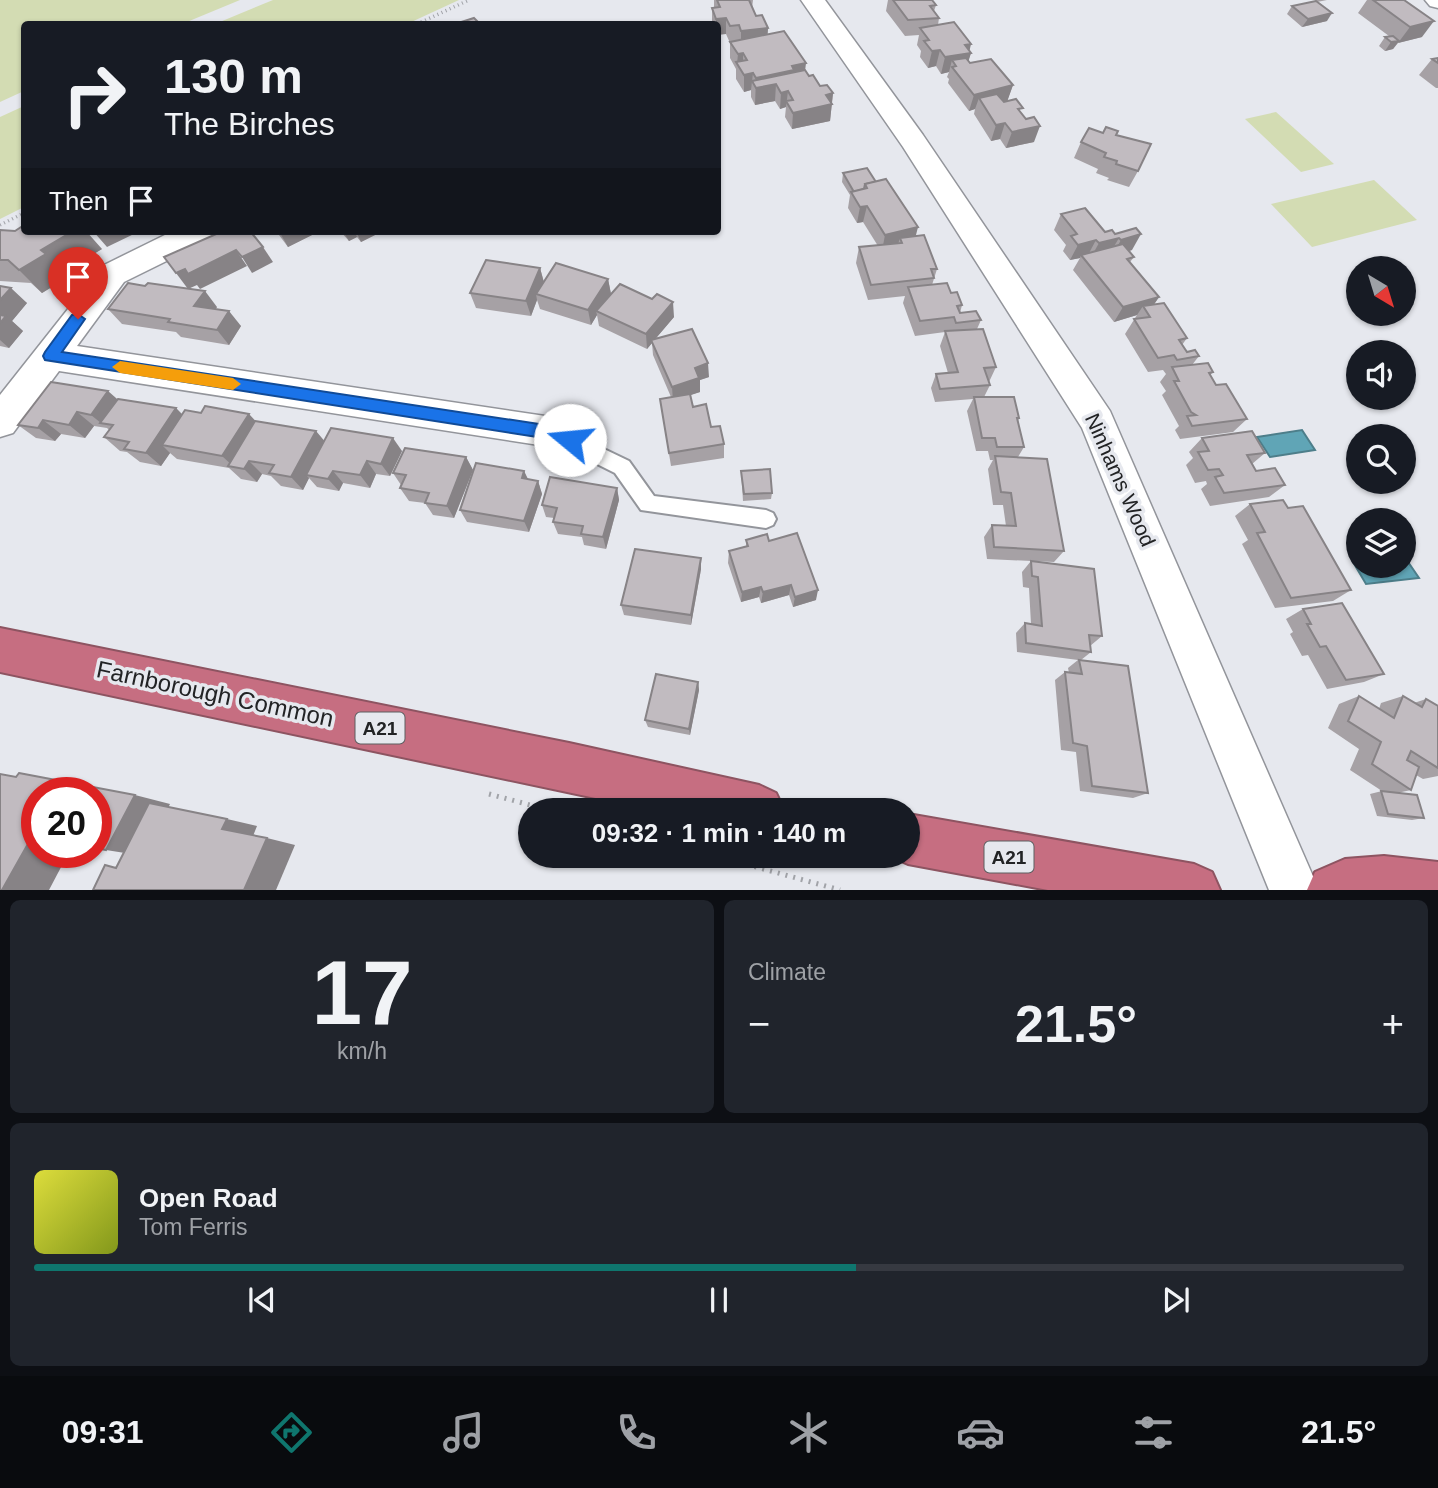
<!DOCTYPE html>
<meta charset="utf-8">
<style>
body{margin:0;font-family:Helvetica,sans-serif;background:#20242c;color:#f1f3f6;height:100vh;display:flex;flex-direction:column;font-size:26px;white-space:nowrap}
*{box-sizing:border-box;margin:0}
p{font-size:23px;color:#9ea1a6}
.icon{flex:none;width:38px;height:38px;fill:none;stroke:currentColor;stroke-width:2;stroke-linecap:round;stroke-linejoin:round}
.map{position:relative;height:890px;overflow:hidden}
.sheet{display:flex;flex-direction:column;gap:10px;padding:10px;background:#0d0f14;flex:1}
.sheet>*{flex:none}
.top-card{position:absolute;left:21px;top:21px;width:700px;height:214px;border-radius:7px;box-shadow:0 2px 5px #0004;background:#171b24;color:#f1f3f6;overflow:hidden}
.needle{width:46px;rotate:142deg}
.controls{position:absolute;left:1346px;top:256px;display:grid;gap:14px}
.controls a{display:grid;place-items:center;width:70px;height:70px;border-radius:50%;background:#171b24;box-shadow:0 2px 5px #0004;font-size:35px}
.speed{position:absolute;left:21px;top:777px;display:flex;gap:14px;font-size:35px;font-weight:700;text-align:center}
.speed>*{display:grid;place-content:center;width:91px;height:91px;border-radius:50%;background:#171b24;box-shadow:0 2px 5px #0004;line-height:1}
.speed .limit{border:10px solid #d22;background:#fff;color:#111}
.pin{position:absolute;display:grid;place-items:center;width:60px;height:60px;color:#fff;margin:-72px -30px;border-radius:50% 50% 50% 0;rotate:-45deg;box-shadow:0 0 7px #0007}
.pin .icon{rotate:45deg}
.me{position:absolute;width:77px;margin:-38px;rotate:287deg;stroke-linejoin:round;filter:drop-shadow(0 0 5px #0008)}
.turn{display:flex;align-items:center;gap:24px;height:147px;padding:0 28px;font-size:32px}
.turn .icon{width:91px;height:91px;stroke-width:2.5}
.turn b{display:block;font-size:49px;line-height:60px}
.then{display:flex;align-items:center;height:66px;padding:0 28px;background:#0003;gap:14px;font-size:26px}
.big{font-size:52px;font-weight:800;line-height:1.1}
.sheet .card{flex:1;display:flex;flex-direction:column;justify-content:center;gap:10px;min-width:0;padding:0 24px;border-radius:10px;background:#20242c}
.sheet .dial{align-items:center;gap:0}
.dial b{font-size:91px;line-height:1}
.song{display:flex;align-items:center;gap:21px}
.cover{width:84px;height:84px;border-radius:10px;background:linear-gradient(135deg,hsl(60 70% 55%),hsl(70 70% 35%))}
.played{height:7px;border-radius:4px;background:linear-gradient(90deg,#0f766e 60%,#363941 60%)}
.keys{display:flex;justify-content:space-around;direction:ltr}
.heat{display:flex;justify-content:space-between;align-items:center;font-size:38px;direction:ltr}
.sheet .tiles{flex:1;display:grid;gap:10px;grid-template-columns:1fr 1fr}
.card:last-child{grid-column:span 2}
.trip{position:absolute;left:518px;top:798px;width:402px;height:70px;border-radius:35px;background:#171b24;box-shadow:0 2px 5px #0004;font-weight:800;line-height:70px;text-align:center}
.tab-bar{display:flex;height:112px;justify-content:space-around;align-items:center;background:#090b0e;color:#9ea1a6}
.tab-bar .icon{width:49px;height:49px}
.tab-bar .current{color:#0f766e}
.tab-bar b{font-size:32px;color:#f1f3f6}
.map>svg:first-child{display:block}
.green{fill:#d3dcb3}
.water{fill:#60a5b6;stroke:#4d7e8a;stroke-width:2}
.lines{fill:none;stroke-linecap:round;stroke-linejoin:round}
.lane-casing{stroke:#93959b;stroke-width:4}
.street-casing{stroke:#93959b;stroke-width:3}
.highway-casing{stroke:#8d5461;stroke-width:4}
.path-far1{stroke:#a1a3a8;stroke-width:3.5;stroke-dasharray:1 3.5;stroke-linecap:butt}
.path{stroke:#a1a3a8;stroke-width:5;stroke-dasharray:2 6;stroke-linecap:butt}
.lane{fill:#fff;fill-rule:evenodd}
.street{fill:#fff;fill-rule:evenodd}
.highway{fill:#c66e81;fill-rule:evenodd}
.wall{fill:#a6a1a5}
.shaded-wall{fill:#878386}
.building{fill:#c1bbc0;stroke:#878386;stroke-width:2}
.route{fill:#1a73e8;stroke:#114b97;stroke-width:2}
.slow{fill:#f59e0b}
.labels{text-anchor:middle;stroke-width:7;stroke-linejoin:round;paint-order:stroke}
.shield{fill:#e6e8ee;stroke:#5d5e61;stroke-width:2}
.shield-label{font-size:19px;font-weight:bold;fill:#222325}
.street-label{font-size:21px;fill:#222325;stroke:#e6e8ee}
.near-street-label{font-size:24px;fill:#222325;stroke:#e6e8ee}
</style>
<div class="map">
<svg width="1438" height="890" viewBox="0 0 1438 890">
<rect width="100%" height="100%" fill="#e6e8ee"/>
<g class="green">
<path d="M0,0H240L182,24H24V91L0,102Z"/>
<path d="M273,0H459L407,24H215Z"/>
<path d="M24,106V207L0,219V117Z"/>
<path d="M1276,112L1334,164L1301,172L1245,119Z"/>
<path d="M1374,180L1417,220L1312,247L1271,204Z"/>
</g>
<g class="water">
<path d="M1302,430L1315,450L1270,457L1257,437Z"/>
<path d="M1404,556L1419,578L1366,584L1353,562H1358V565H1404Z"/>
</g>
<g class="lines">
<g class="lane-casing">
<path id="lane" d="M552,424L629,461L654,496L766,510L773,513L776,519L773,525L766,528L641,510L615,473L545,438L542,432L545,426Z"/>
</g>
<g class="street-casing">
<g id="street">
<path d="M801,0H825L923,135L1110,411L1319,890H1269L1082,428L903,147Z"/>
<path d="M1425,0H1438V8L1430,6Z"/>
<path d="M173,231H215L211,239L124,282L77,346L552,417L565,421L570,432L565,443L552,447L59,371L13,433L0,437V395L102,266Z"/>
</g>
</g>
<g class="highway-casing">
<g id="highway">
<path d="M0,628L569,743L759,785L776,793L784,810H652L0,672Z"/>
<path d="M908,814L1194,864L1212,872L1220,890H1048L908,864L890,856H908Z"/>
<path d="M1384,856L1438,862V890H1307L1315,872L1345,859Z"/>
</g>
</g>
<g class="path-far1">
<path d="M417,24L469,0"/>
<path d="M0,225L24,213"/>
</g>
<g class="path">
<path d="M489,794L549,810"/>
<path d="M716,856L840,890"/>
</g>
<use href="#lane" class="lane"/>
<use href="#street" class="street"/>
<use href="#highway" class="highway"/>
</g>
<g class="wall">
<path d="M714,0H753L752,8L756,16L768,28L767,35L805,70L809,76L820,86L833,93L830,121L792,129L785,117L786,107L780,109L775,101L755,105L751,97V90L744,92L736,79V69L730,58V43L726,34L718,24H712V8H714Z"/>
<path d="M888,0H932L936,5L934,11L939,18L938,25L969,51L971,53L968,61L970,63L1013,85L1007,101L1021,113L1034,142L1006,148L1000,139L991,141L974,114L975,109L969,111L948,83L949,79L947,77L949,72L941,74L936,66L928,68L920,57L921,51L917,45L919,35L905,36L886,11Z"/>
<path d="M1315,0H1327L1317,2L1327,21L1302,27L1287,14L1292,6L1316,1Z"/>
<path d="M1367,0H1404L1422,37L1398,43L1393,49L1385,51L1379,46L1385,37L1389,36L1358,13Z"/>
<path d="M1438,58V88H1436L1419,75L1432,59Z"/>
<path d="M1103,133L1116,135L1138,171L1129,187L1107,180L1109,178L1096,173L1098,169L1074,158L1081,142Z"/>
<path d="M843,173L876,182L916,236L937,269L932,285L951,293L962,305L960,313L981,320L977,329L996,367L989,382L990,385L984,397L1019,418L1018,421L1024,447L1018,457L1064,551L1054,562L987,559L984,537L992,525L1006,526L1003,505H993L988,469L993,460H990L988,451H976L967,411L973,399L935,402L931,388L936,374L948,373L940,346L945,332L915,336L903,303L905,296L868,300L856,263L859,247L878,246L863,222L857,223L848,208L850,195L842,182Z"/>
<path d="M1061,214L1105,232L1112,230L1132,250L1129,251L1134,257L1130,262L1159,297L1154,304L1187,338L1182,345L1187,352L1199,356L1192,365L1213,372L1210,375L1216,385L1247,419L1233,432L1180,439L1175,430L1179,426L1162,395L1166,391L1160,382L1166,374L1163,370L1148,372L1125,334L1137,315L1114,322L1073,270L1080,258L1070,260L1063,251L1066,245L1054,230Z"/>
<path d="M0,230L102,249L63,272L68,277L42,293L31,283L0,281Z"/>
<path d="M276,231H320L288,247Z"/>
<path d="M340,231H383L361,242L357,237L349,241Z"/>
<path d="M540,268L544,282L608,279L611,294L609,296L674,317L655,339L709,377L700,380V392L690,395L693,407L711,427L724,444V458L671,466L660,399L671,397L653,355L652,343L647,349L599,326L597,315L591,325L540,309L537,300L531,316L476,308L470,293Z"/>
<path d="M0,286L27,303L12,321L23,331L9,348L0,346Z"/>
<path d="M217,307L215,309L241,326L229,345L181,337L176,332L122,324L108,309Z"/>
<path d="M117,399L176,408L182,415L255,421L324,441L402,451L390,476L376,474L370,488L343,483L339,491L317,487L309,478L303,490L281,486L271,476L262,474L257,482L241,479L229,468L177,459L170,453L161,466L140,462L127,452L120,451L104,437L109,430L107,428L94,426L85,438L61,434L55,441L36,438L18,425Z"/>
<path d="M1202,438L1265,453L1252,464L1256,471L1285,485L1269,497L1210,506L1201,489L1207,484L1206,481L1195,483L1186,465L1193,458L1189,452Z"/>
<path d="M466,457L473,470L454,518L433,515L425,503L409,501L400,488L401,485L393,473Z"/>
<path d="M524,471L528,479L538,481L542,494L529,532L467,522L460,510Z"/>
<path d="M741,471L772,493L771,499L743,501Z"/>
<path d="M617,488L619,500L606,549L584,545L582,537L558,534L553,522L554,518L546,517L542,505Z"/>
<path d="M1250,504L1288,508L1351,590L1333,601L1275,608L1242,544L1248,540L1235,516Z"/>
<path d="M746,540L769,541L816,600L793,607L789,595L761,603L759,597L741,602L728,563L729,551L746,547Z"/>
<path d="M701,558V569L691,625L624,615L621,605Z"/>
<path d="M1031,561L1102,636L1090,646L1091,652L1081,660L1148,793L1133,798L1080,791L1076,752L1061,750L1055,680L1065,672L1069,673L1068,668L1078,660L1017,652L1016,633L1025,623L1031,624L1029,588L1023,587L1022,572Z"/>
<path d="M1303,609L1384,674L1364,682L1327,689L1308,655L1302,656L1290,634L1293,632L1286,619Z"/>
<path d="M698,682L699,690L690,735L648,727L645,720Z"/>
<path d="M1359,696L1379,709L1381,703L1403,696L1414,703L1426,699L1438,706V776L1423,779L1416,775L1411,790L1397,793L1424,818L1412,820L1377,816L1370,794L1382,791L1350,770L1359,749L1328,728L1339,704Z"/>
</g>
<g class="shaded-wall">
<path d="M1332,13L1327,21L1302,27L1308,19Z"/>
<path d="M726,18V34L718,35V24H716V19Z"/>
<path d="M1434,21L1422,37L1398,43L1410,27Z"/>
<path d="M768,28L767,44L741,48V31Z"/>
<path d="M1399,41L1393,49L1385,51L1391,42Z"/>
<path d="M971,44L969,53H971L966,69L956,66L952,60L949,72L941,74L945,57L965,45Z"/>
<path d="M940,50L936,66L928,68L932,51Z"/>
<path d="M743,53V70L737,64L738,54Z"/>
<path d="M806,63L804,80L776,84L775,101L755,105L756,78L792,66Z"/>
<path d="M753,73L751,90L744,92V75Z"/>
<path d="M1013,85L1007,102L985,107L979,98L975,109L969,111L974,95Z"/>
<path d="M788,91L786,107L780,109L781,93Z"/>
<path d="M833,93L830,121L792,129L793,113L826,95Z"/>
<path d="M1005,123L1000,139L991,141L996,125Z"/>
<path d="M1040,126L1034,142L1006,148L1012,132Z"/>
<path d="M867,206L863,222L857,223L860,207Z"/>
<path d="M918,227L914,243H902L900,238L897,247L882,251L885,235Z"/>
<path d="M73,231H86L102,249L63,272L68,277L42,293L19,270L41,250Z"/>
<path d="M93,231H134L136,233L107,247Z"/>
<path d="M279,231H320L288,247Z"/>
<path d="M343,231H354L357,237L349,241Z"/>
<path d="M356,231H383L361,242Z"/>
<path d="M1141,234L1132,250L1112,256L1121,240Z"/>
<path d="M1119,238L1110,253L1090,259L1099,243Z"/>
<path d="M1096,240L1088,255H1081L1080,258L1070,260L1078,245Z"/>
<path d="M263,247L273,262L252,273L242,257Z"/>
<path d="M236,250L247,266L200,289L197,285L188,289L176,273Z"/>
<path d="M540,268L544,283L536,294L537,300L531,316L526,301Z"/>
<path d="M608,279L611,294L599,312L596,311L597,315L591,325L588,310Z"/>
<path d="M11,288L27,303L12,321L23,331L9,348L0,340V300Z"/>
<path d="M205,291L217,307L207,321L194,306Z"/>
<path d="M1159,297L1149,312L1143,306L1137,315L1114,322L1123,307Z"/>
<path d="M673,302L674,317L652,343L651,340L652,343L647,349L646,334Z"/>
<path d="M229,311L241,326L229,345L217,330Z"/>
<path d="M708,363L709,377L700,380V392L673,401L672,387L695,368Z"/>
<path d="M108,391L124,405L101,423L91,415Z"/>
<path d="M176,408L190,422L162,445L170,453L161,466L146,453Z"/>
<path d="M77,412L94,426L85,438L69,425Z"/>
<path d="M249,414L261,427L234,467L222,456Z"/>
<path d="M43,420L61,434L55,441L38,428Z"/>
<path d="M316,431L327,444L306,475L309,478L303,490L291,477Z"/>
<path d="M393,438L402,451L390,476L381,464Z"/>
<path d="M466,457L473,470L454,518L447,506Z"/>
<path d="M249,461L262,474L257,482L244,469Z"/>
<path d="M367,461L376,474L370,488L360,475Z"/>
<path d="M333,471L343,483L339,491L328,479Z"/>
<path d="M524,471L530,484L522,478Z"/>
<path d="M538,481L542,494L529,532L524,521Z"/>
<path d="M617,488L619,500L606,549L603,537Z"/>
<path d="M701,558V569L691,625V615Z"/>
<path d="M791,585L789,595L761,603L763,592Z"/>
<path d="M761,587L759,597L741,602L742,592Z"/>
<path d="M818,590L816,600L793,607L795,597Z"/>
<path d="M698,682L699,690L690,735L689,729Z"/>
<path d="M135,795L170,804L144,856L106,850Z"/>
<path d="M227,819L257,826L253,836L222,829Z"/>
<path d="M33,835L37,836V852H69L49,890H2Z"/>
<path d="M267,838L295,845L276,890H244Z"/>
</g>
<g class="building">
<path d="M717,0H749L756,16L762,15L768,28L741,31L739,25L730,26L726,18L716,19L712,8L720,7Z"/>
<path d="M893,0H932L936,5L930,6L939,18L908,20Z"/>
<path d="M1373,0H1404L1434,21L1410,27Z"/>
<path d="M1316,1L1332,13L1308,19L1292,6Z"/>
<path d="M474,18L480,24H455Z"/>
<path d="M954,22L971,44L965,45L971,53L945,57L940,50L932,51L924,41L929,40L920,28Z"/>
<path d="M784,31L806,63L792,66L794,70L756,78L753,73L744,75L736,62L747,60L743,53L738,54L730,42Z"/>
<path d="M1393,36L1399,41L1391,42L1385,37Z"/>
<path d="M966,58L970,63L991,59L1013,85L974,95L952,67L956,66L952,60Z"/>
<path d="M1438,58V63L1432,59Z"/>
<path d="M805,70L809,76L813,75L820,86L827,85L833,93L826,95L832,104L793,113L786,101L793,100L788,91L781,93L776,84L756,88L752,81Z"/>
<path d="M997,94L1004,102L1016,99L1023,108L1018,109L1026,119L1034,117L1040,126L1012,132L1005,123L996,125L979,98Z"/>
<path d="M1106,127L1118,131L1116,135L1151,144L1138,171L1116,164L1117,161L1104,157L1106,153L1081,142L1089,128L1103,133Z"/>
<path d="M867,168L876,182L865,184L864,189L854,192L843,173Z"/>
<path d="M886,179L918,227L885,235L867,206L860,207L851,192L867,188L865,184Z"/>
<path d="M1085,208L1105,232L1112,230L1115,234L1136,228L1141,234L1121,240L1119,238L1099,243L1096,240L1078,245L1071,236L1077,234L1061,214Z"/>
<path d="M24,225V231H73L41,250L46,254L19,270L8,260H0V230L15,231Z"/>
<path d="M223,231H250L263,247L242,257L236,250L188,274L185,269L176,273L164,257Z"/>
<path d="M924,235L937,269H931L934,278L871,285L859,247L902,243L900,238Z"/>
<path d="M1123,244L1134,257L1127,259L1159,297L1123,307L1081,255Z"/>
<path d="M486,260L540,268L526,301L470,293Z"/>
<path d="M556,263L608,279L588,310L536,294Z"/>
<path d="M128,283L145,286L148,283L205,291L194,306L229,311L217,330L168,322L170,319L108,309Z"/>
<path d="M947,283L951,293L957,292L962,305L957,306L960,313L976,311L981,320L956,323L954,317L920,321L908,287Z"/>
<path d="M620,284L652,299L657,294L673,302L646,334L596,311Z"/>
<path d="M0,286L11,288L0,300Z"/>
<path d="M1164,303L1187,338L1179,340L1187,352L1195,350L1199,356L1177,360L1174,355L1158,358L1134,319L1150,317L1143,306Z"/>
<path d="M0,315L6,316L0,323Z"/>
<path d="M692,329L708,363L695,368L699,378L672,387L651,340Z"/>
<path d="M983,329L996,367L984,368L990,385L940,389L936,374L958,372L945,331Z"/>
<path d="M1208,363L1213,372L1209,373L1216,385L1226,384L1247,419L1192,426L1187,416L1196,415L1191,412L1174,381H1179L1172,367Z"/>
<path d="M51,382L108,391L91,415L77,412L69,425L43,420L38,428L18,425Z"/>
<path d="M690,394L693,407L706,404L711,427L720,426L724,444L669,453L660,399Z"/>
<path d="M974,397H1014L1019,418H1017L1024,447H997L995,438H982Z"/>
<path d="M118,399L176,408L146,453L124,449L129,442L104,437L113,425L100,423Z"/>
<path d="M205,406L249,414L222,456L162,445L185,410L201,413Z"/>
<path d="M255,421L316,431L291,477L269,473L274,465L249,461L244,469L228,466Z"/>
<path d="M331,428L393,438L381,464L367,461L360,475L333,471L328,479L306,475Z"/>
<path d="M1252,431L1265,453L1247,455L1256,471L1275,468L1285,485L1224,493L1215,477L1223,475L1219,469L1208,470L1198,452L1209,451L1202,438Z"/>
<path d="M405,448L466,457L447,506L425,503L429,493L400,488L406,475L393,473Z"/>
<path d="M995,456L1047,459L1064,551L994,547L992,525L1016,526L1011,493L1001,492Z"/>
<path d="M476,463L524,471L522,478L538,481L524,521L460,510Z"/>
<path d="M770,469L772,493L744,494L741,471Z"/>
<path d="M550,477L617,488L603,537L581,534L583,526L553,522L557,508L542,505Z"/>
<path d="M1283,500L1288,508L1303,506L1351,590L1291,598L1257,533L1265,532L1250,504Z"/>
<path d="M797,533L818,590L795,597L791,585L763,592L761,587L742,592L729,551L748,546L746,540L767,534L769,541Z"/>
<path d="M635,549L701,558L691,615L621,605Z"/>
<path d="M1031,561L1094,569L1102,636L1089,635L1091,652L1026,643L1025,623L1042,626L1038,577L1032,576Z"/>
<path d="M1342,603L1384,674L1346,680L1326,646L1320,647L1307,624H1311L1303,609Z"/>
<path d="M1079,660L1128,666L1148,793L1092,786L1087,746L1073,743L1065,672L1082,674Z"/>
<path d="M656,674L698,682L689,729L645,720Z"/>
<path d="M1359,696L1394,718L1403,696L1422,707L1426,699L1438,706V768L1411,751L1407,760L1419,767L1411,790L1372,764L1381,742L1348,721Z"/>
<path d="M19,773L135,795L106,850L96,848V793H37V836L33,835L2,890H0V774L16,777Z"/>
<path d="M1381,791L1417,795L1424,818L1388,814Z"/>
<path d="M149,803L227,819L222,829L267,838L244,890H93L105,865L116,868Z"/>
</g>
<path class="route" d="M78,314L85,319L62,352L552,426L576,435L578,440L576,445L570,447L550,439L45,360L43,356L45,352L72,315Z"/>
<path class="slow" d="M120,361L233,378L241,384L233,390L120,373L112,367Z"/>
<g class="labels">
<g class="shield">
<rect x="355.5" y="712.5" width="49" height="31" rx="5"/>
<rect x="984.5" y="841.5" width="49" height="31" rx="5"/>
</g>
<g class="shield-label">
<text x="380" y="735">A21</text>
<text x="1009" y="864">A21</text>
</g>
<g class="street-label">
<text transform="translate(1120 480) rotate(66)" y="7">Ninhams Wood</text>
</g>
<g class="near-street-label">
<text transform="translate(215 694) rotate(12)" y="8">Farnborough Common</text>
</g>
</g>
</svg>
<div class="controls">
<a><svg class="needle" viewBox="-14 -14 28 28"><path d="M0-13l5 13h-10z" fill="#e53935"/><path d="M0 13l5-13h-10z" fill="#9ea1a6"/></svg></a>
<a><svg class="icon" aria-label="sound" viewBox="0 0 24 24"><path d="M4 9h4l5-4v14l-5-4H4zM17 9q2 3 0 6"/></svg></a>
<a><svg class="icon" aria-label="search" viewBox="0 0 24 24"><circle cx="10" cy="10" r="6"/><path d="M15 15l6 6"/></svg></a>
<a><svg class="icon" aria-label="layers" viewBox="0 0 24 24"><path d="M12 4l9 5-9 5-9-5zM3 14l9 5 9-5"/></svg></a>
</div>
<div class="speed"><div class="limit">20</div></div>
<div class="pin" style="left:78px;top:319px;background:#d93025"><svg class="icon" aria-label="arrive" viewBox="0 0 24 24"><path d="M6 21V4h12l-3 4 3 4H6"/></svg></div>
<svg class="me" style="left:570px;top:440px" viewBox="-20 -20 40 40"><circle r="19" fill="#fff"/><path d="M0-13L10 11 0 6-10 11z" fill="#1a73e8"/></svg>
<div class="trip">09:32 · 1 min · 140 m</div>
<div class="top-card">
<div class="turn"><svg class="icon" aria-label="right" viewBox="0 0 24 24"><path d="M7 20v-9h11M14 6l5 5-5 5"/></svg><div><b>130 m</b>The Birches</div></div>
<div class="then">Then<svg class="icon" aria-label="arrive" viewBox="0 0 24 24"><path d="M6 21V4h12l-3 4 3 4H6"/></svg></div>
</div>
</div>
<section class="sheet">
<div class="tiles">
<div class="card dial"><b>17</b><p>km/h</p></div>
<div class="card"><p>Climate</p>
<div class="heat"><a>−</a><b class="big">21.5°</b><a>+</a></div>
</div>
<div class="card">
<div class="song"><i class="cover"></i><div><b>Open Road</b><p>Tom Ferris</p></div></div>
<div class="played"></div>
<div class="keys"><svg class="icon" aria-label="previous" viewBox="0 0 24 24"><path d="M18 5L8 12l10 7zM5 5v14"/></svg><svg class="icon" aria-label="pause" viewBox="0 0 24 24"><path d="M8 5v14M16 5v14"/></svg><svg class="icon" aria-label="next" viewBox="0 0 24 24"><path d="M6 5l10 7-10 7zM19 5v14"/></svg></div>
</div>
</div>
</section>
<nav class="tab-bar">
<b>09:31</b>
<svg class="icon current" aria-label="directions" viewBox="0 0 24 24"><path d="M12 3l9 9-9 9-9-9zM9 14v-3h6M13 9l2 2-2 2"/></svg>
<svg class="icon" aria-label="music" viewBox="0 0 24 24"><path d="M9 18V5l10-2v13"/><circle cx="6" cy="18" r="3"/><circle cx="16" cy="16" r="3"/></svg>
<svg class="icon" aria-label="phone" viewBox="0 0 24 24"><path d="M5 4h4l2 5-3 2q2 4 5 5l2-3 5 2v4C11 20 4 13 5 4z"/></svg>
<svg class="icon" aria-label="climate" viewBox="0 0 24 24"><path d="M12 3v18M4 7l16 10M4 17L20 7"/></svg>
<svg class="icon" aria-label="car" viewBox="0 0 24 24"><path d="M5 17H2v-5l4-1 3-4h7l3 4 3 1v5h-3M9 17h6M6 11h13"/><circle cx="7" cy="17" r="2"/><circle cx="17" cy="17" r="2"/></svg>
<svg class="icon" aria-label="filters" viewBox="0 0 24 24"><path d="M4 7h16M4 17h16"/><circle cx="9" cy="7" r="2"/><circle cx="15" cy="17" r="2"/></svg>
<b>21.5°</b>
</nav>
